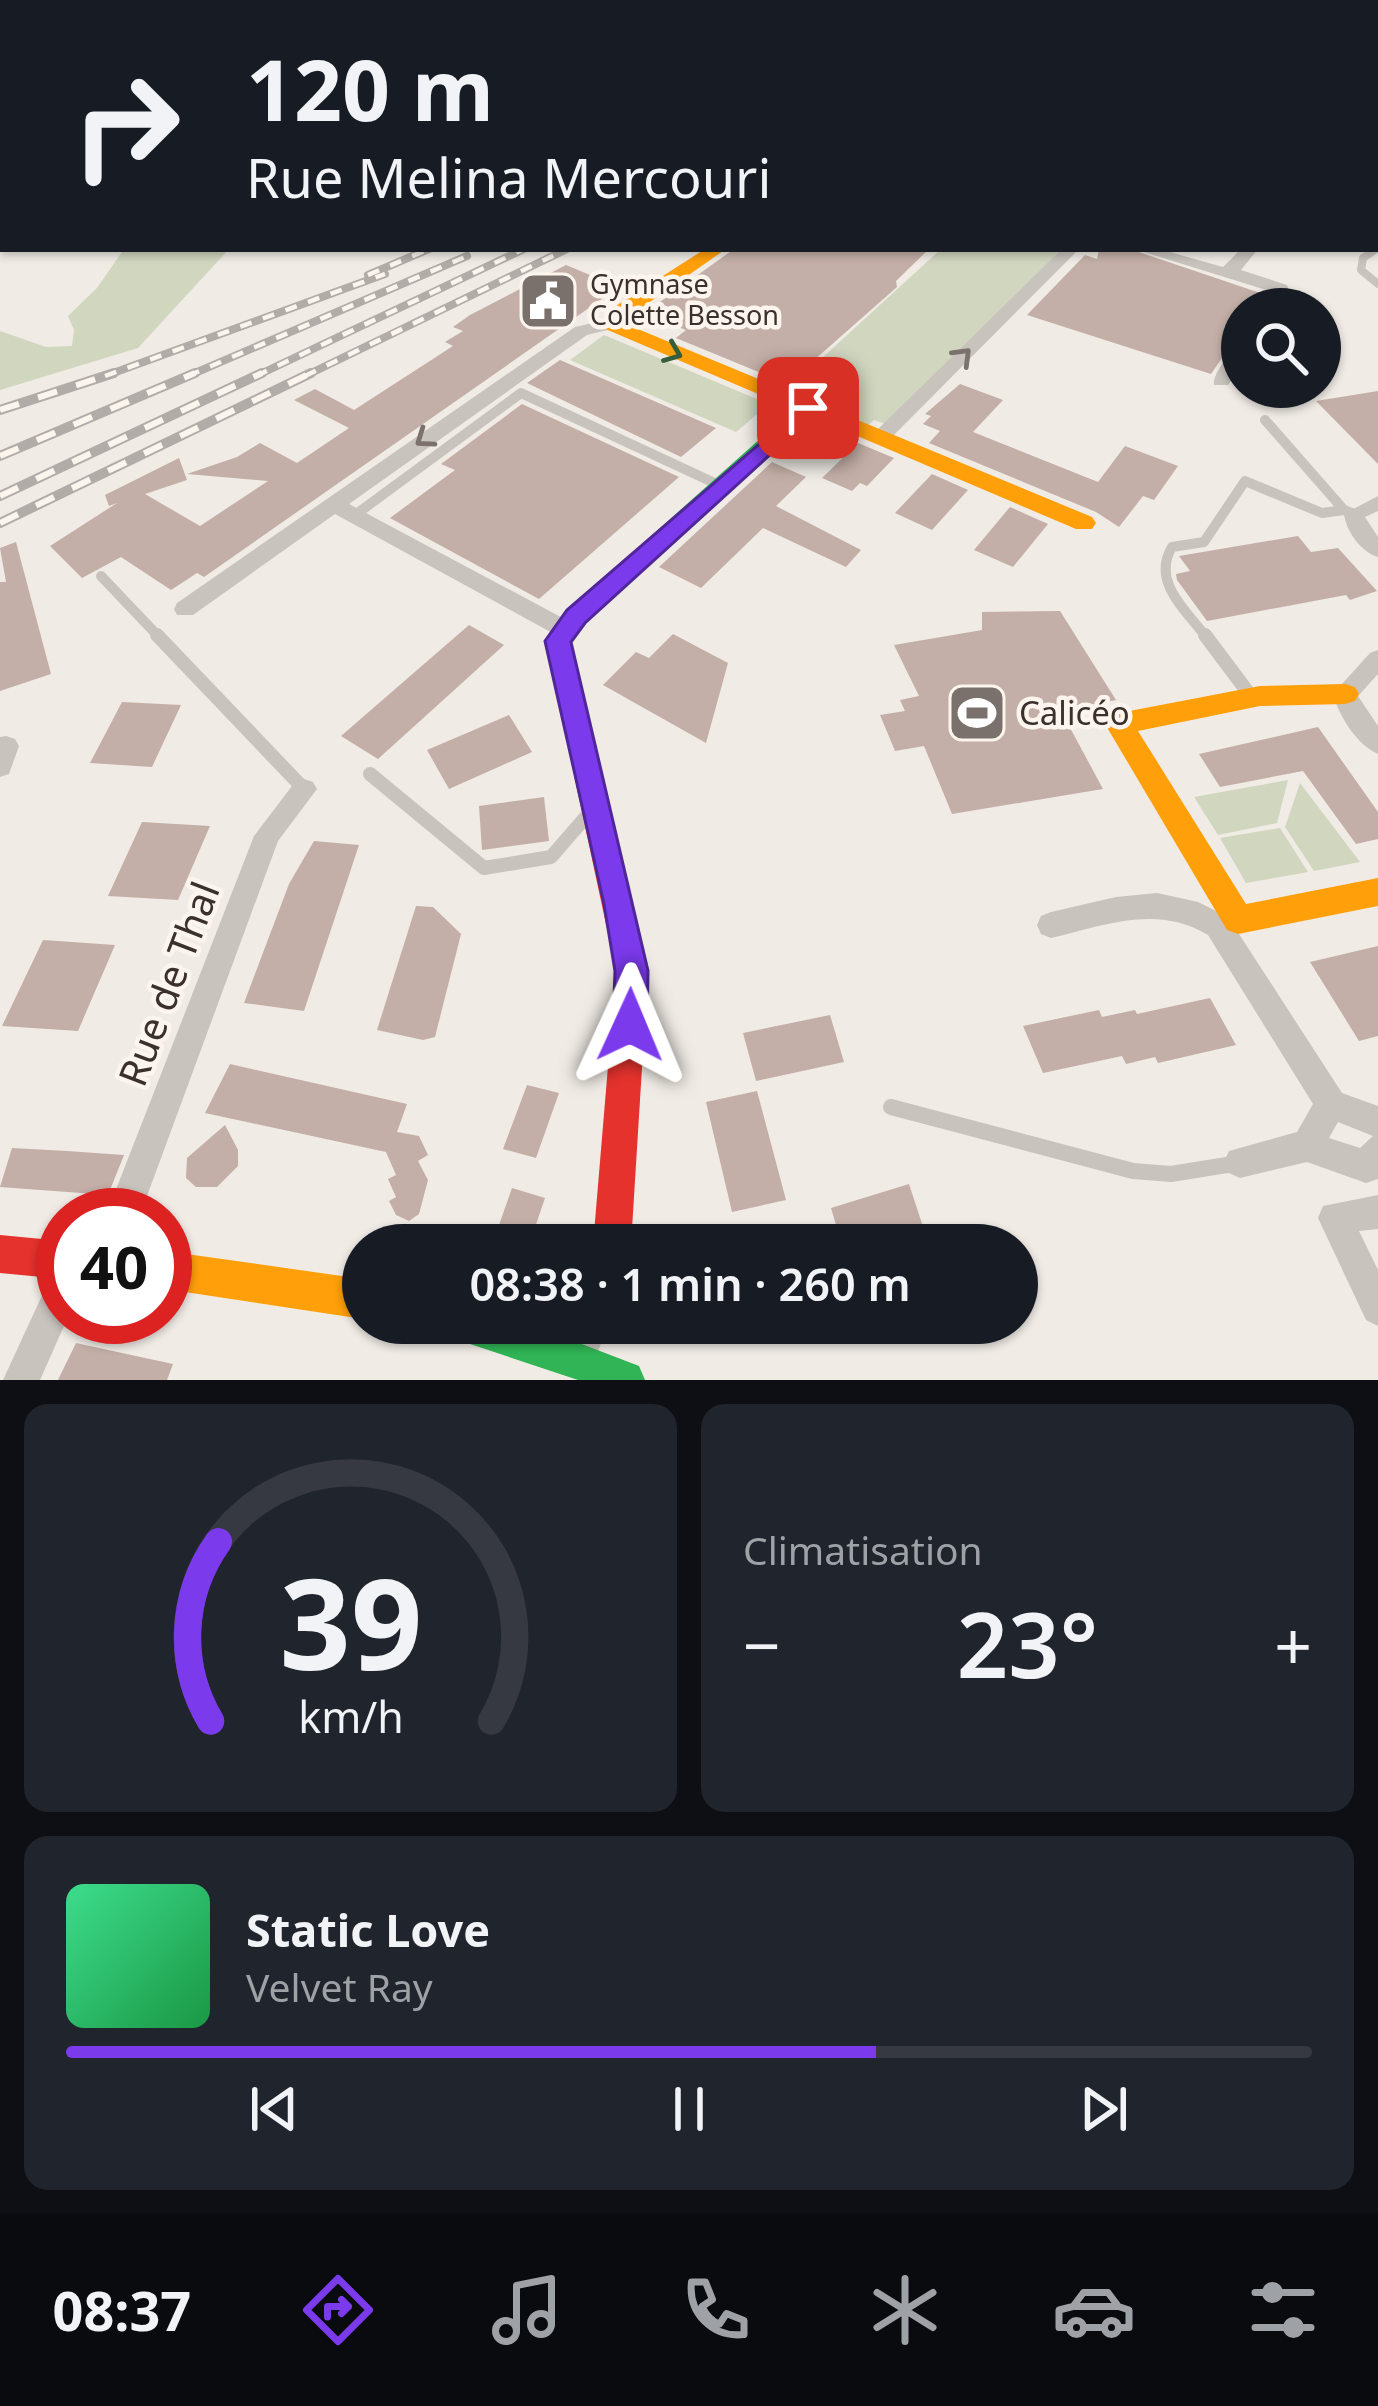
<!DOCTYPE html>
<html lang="fr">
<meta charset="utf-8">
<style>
body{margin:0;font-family:"Noto Sans",sans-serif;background:#20242c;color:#f1f3f6;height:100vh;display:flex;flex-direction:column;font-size:45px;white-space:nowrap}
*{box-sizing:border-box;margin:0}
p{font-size:39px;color:#9ea1a6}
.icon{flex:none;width:66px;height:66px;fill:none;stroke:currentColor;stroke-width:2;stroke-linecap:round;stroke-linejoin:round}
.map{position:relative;height:1380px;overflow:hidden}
.drawer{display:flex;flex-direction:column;gap:24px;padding:24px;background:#0d0f14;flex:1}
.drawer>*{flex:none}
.hud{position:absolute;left:0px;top:0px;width:1380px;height:252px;box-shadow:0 3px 9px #0004;background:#171b24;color:#f1f3f6;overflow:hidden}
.controls{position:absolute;left:1221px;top:288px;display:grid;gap:24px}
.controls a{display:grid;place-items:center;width:120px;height:120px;border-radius:50%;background:#171b24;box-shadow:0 3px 9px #0004;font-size:60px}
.speed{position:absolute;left:36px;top:1188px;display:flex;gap:24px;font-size:60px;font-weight:700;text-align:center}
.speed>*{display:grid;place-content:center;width:156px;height:156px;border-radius:50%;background:#171b24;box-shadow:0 3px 9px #0004;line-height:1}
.speed .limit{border:18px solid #d22;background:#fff;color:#111}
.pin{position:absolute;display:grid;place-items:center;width:102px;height:102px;color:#fff;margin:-51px;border-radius:24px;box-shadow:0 6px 18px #0006}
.me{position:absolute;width:132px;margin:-66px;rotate:1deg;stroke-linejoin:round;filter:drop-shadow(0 0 9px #0008)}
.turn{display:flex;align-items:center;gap:42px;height:252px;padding:0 48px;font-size:54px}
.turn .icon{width:156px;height:156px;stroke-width:2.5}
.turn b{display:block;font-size:84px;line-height:102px}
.big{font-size:90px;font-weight:600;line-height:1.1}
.drawer .card{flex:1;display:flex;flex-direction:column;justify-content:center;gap:18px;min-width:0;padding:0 42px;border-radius:24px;background:#20242c}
.drawer .dial{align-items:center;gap:0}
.dial svg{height:312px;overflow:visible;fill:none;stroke:#363941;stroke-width:7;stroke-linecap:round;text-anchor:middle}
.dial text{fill:#f1f3f6;stroke:none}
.song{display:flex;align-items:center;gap:36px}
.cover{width:144px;height:144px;border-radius:18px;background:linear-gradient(135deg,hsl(150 70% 55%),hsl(140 70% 35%))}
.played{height:12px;border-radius:6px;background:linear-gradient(90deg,#7c3aed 65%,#363941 65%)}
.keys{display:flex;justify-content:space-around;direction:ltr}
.heat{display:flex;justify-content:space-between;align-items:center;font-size:66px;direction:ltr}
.drawer .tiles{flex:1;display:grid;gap:24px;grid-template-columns:1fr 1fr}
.card:last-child{grid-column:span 2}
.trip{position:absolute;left:342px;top:1224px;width:696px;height:120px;border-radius:60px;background:#171b24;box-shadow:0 3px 9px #0004;font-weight:600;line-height:120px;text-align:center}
.menu{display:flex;height:192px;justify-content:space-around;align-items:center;background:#090b0e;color:#9ea1a6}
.menu .icon{width:84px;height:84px}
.menu .active{color:#7c3aed}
.menu b{font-size:54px;color:#f1f3f6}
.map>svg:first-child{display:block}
.green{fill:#d1d6bf}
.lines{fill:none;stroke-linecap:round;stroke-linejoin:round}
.stream{stroke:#a1c2c1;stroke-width:4.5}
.building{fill:#c3afa7}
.lane-far3{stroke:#c9c3be;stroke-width:8}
.lane-far2{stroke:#c9c3be;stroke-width:10}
.lane-far1{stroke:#c9c3be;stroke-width:14}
.lane{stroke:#c9c3be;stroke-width:16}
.street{fill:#c9c3be;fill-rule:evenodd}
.fast{fill:#30b455;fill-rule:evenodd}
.slow{fill:#ff9f0a;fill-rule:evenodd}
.jam{fill:#e5322d;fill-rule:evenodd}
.rail-far1-casing{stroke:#b1aca8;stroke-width:8}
.rail-casing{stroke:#b1aca8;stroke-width:10}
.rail-far1{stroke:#fbf5ee;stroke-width:4.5;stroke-dasharray:12;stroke-linecap:butt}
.rail{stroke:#fbf5ee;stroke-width:6;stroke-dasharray:20;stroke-linecap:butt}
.oneway{stroke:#375e3a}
.oneway2{stroke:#7b726d}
.route{fill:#7c3aed;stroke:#51269a;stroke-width:3}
.labels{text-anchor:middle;stroke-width:9;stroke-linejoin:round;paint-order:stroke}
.far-poi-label{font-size:27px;fill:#3b302b;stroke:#fbf5ee;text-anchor:start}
.poi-label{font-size:33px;fill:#3b302b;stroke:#fbf5ee;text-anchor:start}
.near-street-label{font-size:39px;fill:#3b302b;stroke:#fbf5ee}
</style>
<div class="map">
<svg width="1378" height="1380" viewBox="0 0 1378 1380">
<rect width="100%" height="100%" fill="#f0ebe5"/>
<g class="green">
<path d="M62,0H916L87,3Z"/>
<path d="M124,249H229L138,348L0,390V331L46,347L72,346L74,330L68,316L97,288Z"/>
<path d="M941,249H1063L886,424L874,420L868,425L786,391Z"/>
<path d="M604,335L769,404L736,432L570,360Z"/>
<path d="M1288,780L1277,823L1218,835L1194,797Z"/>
<path d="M1300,783L1360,862L1314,871L1285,827Z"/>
<path d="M1280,828L1308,872L1246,883L1220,838Z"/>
</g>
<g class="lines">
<path class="stream" d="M45,0L69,3"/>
</g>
<g class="building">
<path d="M734,249H929L896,281L897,287L796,376L783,382L676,338L686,330L650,316L659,309L653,307Z"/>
<path d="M1099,249H1130L1269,296L1261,309H1242V343L1224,355L1211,374L1027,315L1085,255L1097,259Z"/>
<path d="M566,265L619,287L204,577L197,573L171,590L121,557L82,578L50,546L117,503L109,506L105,495L179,458L187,480L145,494L200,526L268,481L187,474L237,457L260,443L297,463L349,428L294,400L315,389L354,410L453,346L445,342L463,331L453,327L470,315Z"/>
<path d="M560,360L716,428L681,457L527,383Z"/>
<path d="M960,384L1003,400L973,432L1098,482L1125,446L1178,466L1154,500L1143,496L1119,527L1096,512L929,443L940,431L923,424L931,416L925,414Z"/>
<path d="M1378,391V464L1316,401Z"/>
<path d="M522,404L679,477L539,599L390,518L455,470L441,464Z"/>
<path d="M858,443L894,458L867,486L860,483L852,491L822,478Z"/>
<path d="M772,462L806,477L776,506L861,550L846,567L763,528L701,588L659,567Z"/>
<path d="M932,474L968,490L932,530L895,513Z"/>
<path d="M1010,507L1048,524L1013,567L974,550Z"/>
<path d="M1298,536L1311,552L1338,548L1377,591L1350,600L1346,595L1207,621L1177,580L1176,574L1190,571L1179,556Z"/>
<path d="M16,542L51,674L0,691V582H6L0,548Z"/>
<path d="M1060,611L1116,700L1061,711L1103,789L952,814L924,746L895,751L880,715L905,711L900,700L919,696L894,645L982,630V612Z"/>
<path d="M469,625L504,645L378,759L341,736Z"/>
<path d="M673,634L728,663L706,743L603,685L636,652L649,658Z"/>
<path d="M122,702L181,705L152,767L90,763Z"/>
<path d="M509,715L532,752L449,789L427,750Z"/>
<path d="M1318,727L1378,812V839L1356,844L1303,771L1220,787L1199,754Z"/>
<path d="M544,797L549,841L482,850L479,806Z"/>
<path d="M142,822L210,826L178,900L108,896Z"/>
<path d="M314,841L359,845L304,1011L244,1003L289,884Z"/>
<path d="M416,906L433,907L461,934L435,1037L423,1040L377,1030Z"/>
<path d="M43,940L115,945L78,1031L2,1026Z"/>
<path d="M1378,946V1036L1359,1041L1310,962Z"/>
<path d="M1210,998L1236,1045L1158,1063L1155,1057L1126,1064L1122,1056L1043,1073L1023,1026L1099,1010L1102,1017L1135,1010L1137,1014Z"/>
<path d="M830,1015L844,1062L756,1081L743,1033Z"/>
<path d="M230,1064L407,1104L397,1132L419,1136L428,1155L418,1161L428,1180L419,1214L409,1221L396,1215L389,1201L396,1197L388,1179L396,1175L386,1152L205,1113Z"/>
<path d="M527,1085L559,1093L536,1158L503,1149Z"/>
<path d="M757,1091L786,1200L732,1212L706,1102Z"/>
<path d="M225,1125L238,1150V1166L217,1187H196L186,1178L187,1158Z"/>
<path d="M12,1148L67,1151L124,1155L108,1195L0,1187Z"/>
<path d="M909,1184L929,1245H842L831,1208Z"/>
<path d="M512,1188L545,1198L529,1245H492Z"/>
<path d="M76,1343L122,1353L173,1364L167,1380H58Z"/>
</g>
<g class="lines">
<path class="lane-far3" d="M1376,249L1363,258L1361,270L1378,284"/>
<g class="lane-far2">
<path d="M1265,420L1344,510"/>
<path d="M355,515L521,393L721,486"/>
<path d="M101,576L160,638"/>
<path d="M1207,638C1186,610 1151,582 1172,547L1204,542L1245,481L1322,513L1344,510L1354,514"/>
</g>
<g class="lane-far1">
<path d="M157,635L304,789"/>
<path d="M1205,635L1253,699"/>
<path d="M370,774L484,868L551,857L591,811"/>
</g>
<path class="lane" d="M891,1107L1133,1171L1171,1174L1239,1163"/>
<g class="street">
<rect x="0" y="46" width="3" height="8"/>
<rect x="0" y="83" width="3" height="8"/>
<rect x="0" y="125" width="3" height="8"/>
<rect x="1377" y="164" width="1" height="8"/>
<path d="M1062,249H1079L887,442H873V434Z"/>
<path d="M1134,249H1159L1223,267L1241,249H1258L1241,270L1287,285L1291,297L1283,309H1265L1274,297L1273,292Z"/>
<path d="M610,319L619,324L616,328L587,335L349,504L572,623L575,629L572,635H556L335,514L193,615H177L174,609L177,603L575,327Z"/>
<path d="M1242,347V365L1228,385H1214C1212,374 1230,351 1242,347Z"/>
<path d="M1378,496V511L1365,517L1378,537V557C1361,552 1346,531 1344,514Z"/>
<path d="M1378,650V674L1358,696L1378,726V754C1357,745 1339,716 1333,694L1370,653Z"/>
<path d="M6,736L15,739L19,746L9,774L0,777V737Z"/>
<path d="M304,779L313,782L317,789L278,841L140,1215H106L254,836L295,782Z"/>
<path d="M1157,893L1198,902L1228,917L1342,1093L1378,1106V1179L1366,1183L1307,1162L1240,1178L1229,1173L1224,1162L1229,1151L1297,1132L1313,1104L1208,935C1157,904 1105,925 1051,938L1041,934L1037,925L1041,916L1051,912L1116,897ZM1338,1122L1373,1136L1360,1148L1329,1138Z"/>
<path d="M1378,1195V1229L1359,1231L1378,1270V1326L1366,1320L1318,1218L1323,1206Z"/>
<path d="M63,1271V1317H68L40,1380H3L51,1276Z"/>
<path d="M573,1323H609L590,1372L577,1377L564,1372L559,1359Z"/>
</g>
<g class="fast">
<path d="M808,402L816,403V413L585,623L571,642L596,747L592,755H572L545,641L567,611L800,403Z"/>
<path d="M443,1323H527L639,1366L645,1380H578L449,1337Z"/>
</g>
<g class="slow">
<path d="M705,249H726L621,322L1092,517L1096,523L1092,529H1076L603,328L600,324L608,311Z"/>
<path d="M1345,684L1355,687L1359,694L1355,701L1345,704L1260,706L1138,731L1246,904L1378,878V906L1238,934L1227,930L1105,724L1109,716L1119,713L1260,686Z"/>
<path d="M165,1251L363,1279V1319L165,1289Z"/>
</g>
<g class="jam">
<path d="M582,736L592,739L596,747L648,971L631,1245H593L616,971L568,747L572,739Z"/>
<path d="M0,1235L63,1241V1279L0,1273Z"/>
</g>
<g class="rail-far1-casing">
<g id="rail-far1">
<path d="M920,3L926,0"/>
<path d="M946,3L954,0"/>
<path d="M1034,3L1040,0"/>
<path d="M1071,3L1078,0"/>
<path d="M368,275L429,249"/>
<path d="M105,376L385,274"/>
<path d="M188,376L467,256"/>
<path d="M256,376L524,249"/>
<path d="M305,376L567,249"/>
</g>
</g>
<g class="rail-casing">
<g id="rail">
<path d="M0,410L114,373"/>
<path d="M0,456L195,373"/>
<path d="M0,496L262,373"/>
<path d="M0,523L311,373"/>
</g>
</g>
<use href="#rail-far1" class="rail-far1"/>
<use href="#rail" class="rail"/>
</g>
<defs><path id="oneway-chevron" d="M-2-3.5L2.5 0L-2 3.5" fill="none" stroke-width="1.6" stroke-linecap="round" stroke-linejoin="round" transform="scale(3)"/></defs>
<use class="oneway" href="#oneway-chevron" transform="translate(673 353) rotate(22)"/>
<g class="oneway2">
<use href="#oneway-chevron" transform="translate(963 356) rotate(-45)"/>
<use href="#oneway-chevron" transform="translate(424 439) rotate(145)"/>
</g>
<path class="route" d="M808,402L816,404V413L585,623L571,642L648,971L647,1025L642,1036L630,1041L618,1036L613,1025L615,971L604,904L545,641L567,610Z"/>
<defs>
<g id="civic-square" transform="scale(3)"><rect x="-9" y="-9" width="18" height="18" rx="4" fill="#7a716c" stroke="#fbf5ee"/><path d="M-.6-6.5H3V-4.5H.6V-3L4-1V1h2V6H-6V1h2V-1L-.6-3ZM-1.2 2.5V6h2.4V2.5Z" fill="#fff"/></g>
<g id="stadium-square" transform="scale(3)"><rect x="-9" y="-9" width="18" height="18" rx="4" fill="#7a716c" stroke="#fbf5ee"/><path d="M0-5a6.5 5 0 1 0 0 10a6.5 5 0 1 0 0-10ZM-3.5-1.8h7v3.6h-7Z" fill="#fff"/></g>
</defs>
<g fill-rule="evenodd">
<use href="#civic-square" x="548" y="301"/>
<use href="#stadium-square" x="977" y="713"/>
</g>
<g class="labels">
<g class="far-poi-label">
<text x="590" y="294">Gymnase<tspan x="590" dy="31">Colette Besson</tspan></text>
</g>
<g class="poi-label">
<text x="1019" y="725">Calicéo</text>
</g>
<g class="near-street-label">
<text transform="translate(169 984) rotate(-69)" y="14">Rue de Thal</text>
</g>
</g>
</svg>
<div class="controls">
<a><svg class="icon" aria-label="search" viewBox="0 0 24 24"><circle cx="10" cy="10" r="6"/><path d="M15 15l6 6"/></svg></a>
</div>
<div class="speed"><div class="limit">40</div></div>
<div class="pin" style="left:808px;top:408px;background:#d93025"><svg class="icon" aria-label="arrive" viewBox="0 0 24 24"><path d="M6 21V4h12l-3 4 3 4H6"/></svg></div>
<svg class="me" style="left:630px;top:1025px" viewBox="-20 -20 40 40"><path d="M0-17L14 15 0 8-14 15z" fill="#7c3aed" stroke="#fff" stroke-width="4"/></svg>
<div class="trip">08:38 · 1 min · 260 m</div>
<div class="hud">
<div class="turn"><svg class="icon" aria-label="right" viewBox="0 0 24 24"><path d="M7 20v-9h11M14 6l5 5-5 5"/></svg><div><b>120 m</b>Rue Melina Mercouri</div></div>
</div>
</div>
<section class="drawer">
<div class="tiles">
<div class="card dial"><svg viewBox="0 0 100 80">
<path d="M14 69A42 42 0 1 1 86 69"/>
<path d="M14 69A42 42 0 0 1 16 23" stroke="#7c3aed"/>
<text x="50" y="56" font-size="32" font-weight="700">39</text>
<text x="50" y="72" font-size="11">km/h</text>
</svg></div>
<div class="card"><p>Climatisation</p>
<div class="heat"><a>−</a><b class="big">23°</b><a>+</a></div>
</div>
<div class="card">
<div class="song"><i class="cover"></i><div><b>Static Love</b><p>Velvet Ray</p></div></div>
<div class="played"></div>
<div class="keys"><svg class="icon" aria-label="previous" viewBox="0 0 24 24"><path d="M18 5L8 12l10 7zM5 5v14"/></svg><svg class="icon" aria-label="pause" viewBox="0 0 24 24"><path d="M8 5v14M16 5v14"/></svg><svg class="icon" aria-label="next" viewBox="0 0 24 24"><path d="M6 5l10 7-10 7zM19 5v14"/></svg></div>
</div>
</div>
</section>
<nav class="menu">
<b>08:37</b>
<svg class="icon active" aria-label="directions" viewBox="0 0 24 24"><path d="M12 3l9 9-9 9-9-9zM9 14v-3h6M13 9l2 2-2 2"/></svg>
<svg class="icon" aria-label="music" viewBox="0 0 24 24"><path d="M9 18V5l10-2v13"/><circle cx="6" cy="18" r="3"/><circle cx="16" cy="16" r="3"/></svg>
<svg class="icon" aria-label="phone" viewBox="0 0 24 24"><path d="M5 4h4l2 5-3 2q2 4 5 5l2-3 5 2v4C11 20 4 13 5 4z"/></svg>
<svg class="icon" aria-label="climate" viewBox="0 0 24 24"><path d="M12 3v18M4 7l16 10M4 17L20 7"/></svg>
<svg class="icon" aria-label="car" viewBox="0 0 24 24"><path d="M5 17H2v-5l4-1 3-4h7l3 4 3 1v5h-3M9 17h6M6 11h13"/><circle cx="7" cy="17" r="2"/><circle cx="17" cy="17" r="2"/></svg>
<svg class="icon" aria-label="filters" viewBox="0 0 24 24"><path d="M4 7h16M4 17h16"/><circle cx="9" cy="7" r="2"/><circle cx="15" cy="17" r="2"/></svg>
</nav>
